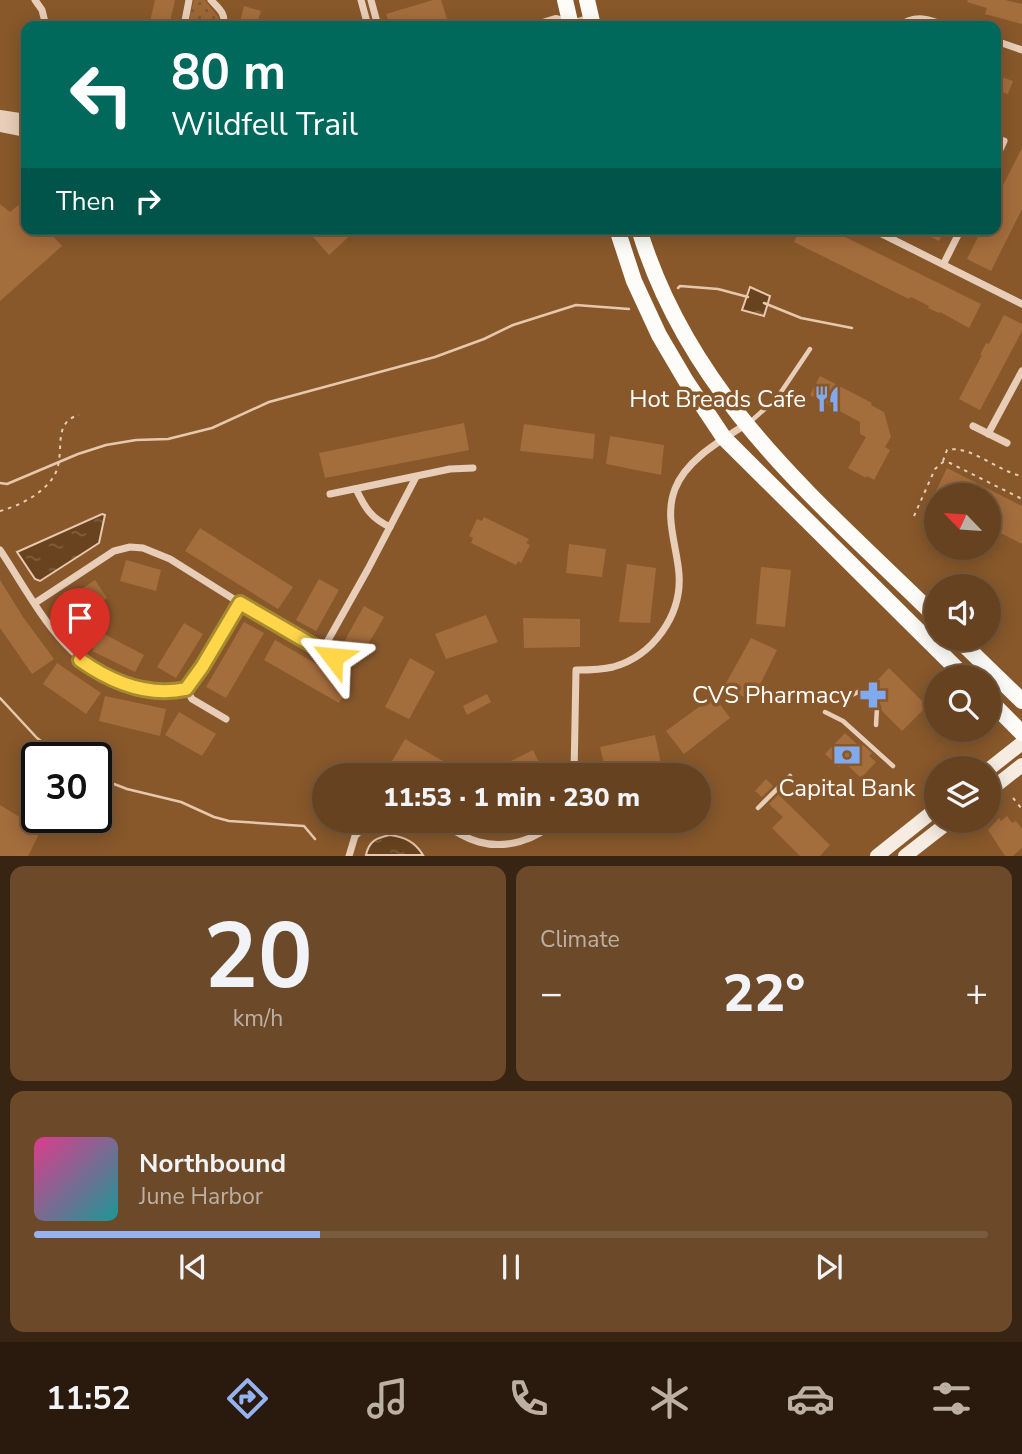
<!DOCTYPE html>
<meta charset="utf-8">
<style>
body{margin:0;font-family:"Nunito Sans",sans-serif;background:#6c4929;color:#f1f3f6;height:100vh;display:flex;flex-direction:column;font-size:26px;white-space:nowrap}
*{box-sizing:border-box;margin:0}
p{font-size:23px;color:#bcb0a5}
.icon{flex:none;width:38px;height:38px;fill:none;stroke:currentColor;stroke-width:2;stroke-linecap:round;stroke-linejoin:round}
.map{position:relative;height:856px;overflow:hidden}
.details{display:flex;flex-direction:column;gap:10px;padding:10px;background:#382412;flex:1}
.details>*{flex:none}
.top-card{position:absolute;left:21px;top:21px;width:980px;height:214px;border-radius:14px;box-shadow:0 4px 18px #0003,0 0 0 2px #795b3e;background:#00695c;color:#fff;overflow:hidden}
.needle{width:46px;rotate:295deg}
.fabs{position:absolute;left:924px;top:483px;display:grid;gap:14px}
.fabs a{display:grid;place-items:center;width:77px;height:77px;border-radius:50%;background:#664220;box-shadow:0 4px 18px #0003,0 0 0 2px #795b3e;font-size:35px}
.speed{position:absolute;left:21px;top:742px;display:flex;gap:14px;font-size:35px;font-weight:700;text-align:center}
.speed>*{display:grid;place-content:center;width:91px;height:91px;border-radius:50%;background:#664220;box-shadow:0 4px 18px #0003,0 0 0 2px #795b3e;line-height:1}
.speed .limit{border:4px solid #111;border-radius:10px;background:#fff;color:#111}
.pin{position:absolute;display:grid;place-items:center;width:60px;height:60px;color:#fff;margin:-72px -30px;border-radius:50% 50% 50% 0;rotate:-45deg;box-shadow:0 0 7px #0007}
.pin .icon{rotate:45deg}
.me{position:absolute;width:77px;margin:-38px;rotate:299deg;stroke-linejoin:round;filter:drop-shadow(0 0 5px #0008)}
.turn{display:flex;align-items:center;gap:24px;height:147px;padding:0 35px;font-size:32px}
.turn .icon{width:91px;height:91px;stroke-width:2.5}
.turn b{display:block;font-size:49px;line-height:60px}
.then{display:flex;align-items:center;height:66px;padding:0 35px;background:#0003;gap:14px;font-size:26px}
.big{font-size:52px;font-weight:800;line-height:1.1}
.details .widget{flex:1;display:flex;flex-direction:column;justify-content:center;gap:10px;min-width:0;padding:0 24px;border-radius:14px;background:#6c4929}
.details .dial{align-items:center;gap:0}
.dial b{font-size:91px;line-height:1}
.song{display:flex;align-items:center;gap:21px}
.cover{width:84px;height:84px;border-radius:10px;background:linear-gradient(135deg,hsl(330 70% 55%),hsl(180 70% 35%))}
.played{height:7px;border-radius:4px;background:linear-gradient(90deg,#95b2f1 30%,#795b3e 30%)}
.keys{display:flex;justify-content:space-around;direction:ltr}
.heat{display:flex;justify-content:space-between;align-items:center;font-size:38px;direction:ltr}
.details .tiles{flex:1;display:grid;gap:10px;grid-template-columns:1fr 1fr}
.widget:last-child{grid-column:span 2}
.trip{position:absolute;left:312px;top:763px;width:399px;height:70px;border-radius:35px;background:#664220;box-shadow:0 4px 18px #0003,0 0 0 2px #795b3e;font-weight:800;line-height:70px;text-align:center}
.menu{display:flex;height:112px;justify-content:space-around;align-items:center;background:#291a0d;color:#bcb0a5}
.menu .icon{width:49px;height:49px}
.menu .active{color:#95b2f1}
.menu b{font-size:32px;color:#f1f3f6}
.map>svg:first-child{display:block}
.grass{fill:url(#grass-dots)}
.water{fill:url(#water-ripples);stroke:#e8c8ad;stroke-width:2}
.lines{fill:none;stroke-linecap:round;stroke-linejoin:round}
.stream{stroke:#e8c8ad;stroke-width:2.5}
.building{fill:#a46d3c}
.path{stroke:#e8ceb8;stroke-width:2;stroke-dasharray:3.5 5;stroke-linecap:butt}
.service{stroke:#e8ceb8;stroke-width:4.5}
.minor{stroke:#e8ceb8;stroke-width:7}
.tertiary{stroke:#e8ceb8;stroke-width:12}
.secondary{stroke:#f7ece1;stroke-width:14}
.primary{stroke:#fefcf9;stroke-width:16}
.route-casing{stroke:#a68a30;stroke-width:18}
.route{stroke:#ffd54a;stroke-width:12}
.labels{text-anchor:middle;stroke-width:7;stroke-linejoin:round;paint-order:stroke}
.poi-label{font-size:24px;fill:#fff;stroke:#88582b;text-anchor:end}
</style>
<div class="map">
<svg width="1022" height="856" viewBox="0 0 1022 856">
<defs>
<pattern id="grass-dots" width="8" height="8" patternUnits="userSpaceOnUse" patternTransform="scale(1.75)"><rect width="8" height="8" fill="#9f6736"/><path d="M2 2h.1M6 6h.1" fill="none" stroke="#765a41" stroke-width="1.8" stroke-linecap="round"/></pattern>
<pattern id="water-ripples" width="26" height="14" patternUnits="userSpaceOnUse" patternTransform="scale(1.75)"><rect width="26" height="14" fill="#69431f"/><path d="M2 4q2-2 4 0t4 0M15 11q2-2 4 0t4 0" fill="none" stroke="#805f41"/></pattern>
</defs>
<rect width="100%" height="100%" fill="#88582b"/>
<path class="grass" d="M194,0H205L219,18L217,26H191L190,16Z"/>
<g class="water">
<path d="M750,287L770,296L764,316L742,310Z"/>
<path d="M102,514L105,515L99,543L40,581L35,579L17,552Z"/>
<path d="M390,835C405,837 415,842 423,855H366C369,841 376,838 390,835Z"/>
</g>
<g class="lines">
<g class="stream">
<path d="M678,288L680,286L718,289L748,297"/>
<path d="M764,303L801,318L852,328"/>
<path d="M0,483L7,484L78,454L106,445L136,440L168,439L212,428L269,402L435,357L484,339L513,325L576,305L629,309"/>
<path d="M0,698L37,738L64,758"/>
<path d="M96,777L127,789L181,802L214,817L229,821L304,826L315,839"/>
</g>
</g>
<g class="building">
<path d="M155,0H175L169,26H149Z"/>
<path d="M433,0H441L447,19L422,26H390L386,14Z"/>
<path d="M968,0H1005L1022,4V24L985,14L987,8L967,2Z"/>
<path d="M244,6L261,11L256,26H239Z"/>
<path d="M996,75L1013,81L1008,94L996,90Z"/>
<path d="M1022,148V209L991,271L967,259L982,229H996L998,195Z"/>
<path d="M21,203L26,209V229H46L62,246L0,301V204L10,212Z"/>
<path d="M306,229H357L329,255Z"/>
<path d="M800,229H829L981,304L969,328L940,312L939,313L928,308L929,306L911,297L909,299L794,242Z"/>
<path d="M915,229H945L939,241Z"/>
<path d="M1004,315L1022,324V331L980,410L959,399L982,355H980L986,343L989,344Z"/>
<path d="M820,376L872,403L871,405L884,412L891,437L885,447L890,450L874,480L867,476L866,478L848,468L866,437L860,434V422L810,395Z"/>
<path d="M464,423L469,450L325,478L319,453Z"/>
<path d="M524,424L595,434L593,459L520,451Z"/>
<path d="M610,436L664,445L661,475L606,464Z"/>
<path d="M947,468L1022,506V544L989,527V495H934Z"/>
<path d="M484,517L529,539L526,543L530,545L521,563L518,561L516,565L471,543L473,538L469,536L477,519L482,521Z"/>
<path d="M200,528L293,587L278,609L185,551Z"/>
<path d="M569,544L606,549L602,577L566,573Z"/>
<path d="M126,560L161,570L156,591L120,581Z"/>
<path d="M627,564L656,568L650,623L619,622Z"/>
<path d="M761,567L791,570L785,627L756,624Z"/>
<path d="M319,579L339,590L316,631L296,620Z"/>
<path d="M0,580L23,617L54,659L32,674L0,628Z"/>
<path d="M95,580L107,598L67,625L54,607Z"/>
<path d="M364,606L384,617L360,658L341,647Z"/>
<path d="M486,615L498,642L446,659L435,634Z"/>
<path d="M523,618L580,619V647L524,648Z"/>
<path d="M244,622L264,633L226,698L206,687Z"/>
<path d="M184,623L203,634L176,678L157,667Z"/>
<path d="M94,624L105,630L104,634L144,655L135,672L92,651L94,649L84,643Z"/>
<path d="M751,638L777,650L752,701L724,687Z"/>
<path d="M275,640L351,684L339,703L264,660Z"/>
<path d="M410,658L435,672L409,719L385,707Z"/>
<path d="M57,663L101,693L86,714L43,684Z"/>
<path d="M889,668L927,706L902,731L882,711L881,705L867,691Z"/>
<path d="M487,694L491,702L467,715L463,706Z"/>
<path d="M105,696L166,709L160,736L99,721Z"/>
<path d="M714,696L730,718L684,754L666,731Z"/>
<path d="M179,712L216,734L202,756L165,735Z"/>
<path d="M845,733L860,747L863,745L872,753L869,756L876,762L861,778L844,762L839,767L825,754Z"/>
<path d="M655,735L661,764L607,775L600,747Z"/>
<path d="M405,739L453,767L448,775H413L391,763Z"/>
<path d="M533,750L545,775H483Z"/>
<path d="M766,779L773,786L762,797L755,791Z"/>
<path d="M780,793L784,796L782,798L830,845L820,856H800L772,828L783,817L769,804Z"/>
<path d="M0,805L41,830L28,856H0Z"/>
<path d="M1007,816L1012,823L1016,821L1022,829V848L1013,856H1005L988,830L999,818L1001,821Z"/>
</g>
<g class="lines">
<g class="path">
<path d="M943,461L947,450C969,444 999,472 1022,476"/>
<path d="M0,511C19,506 43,494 54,476C67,454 50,423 79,415"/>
<path d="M914,516L935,469L943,462L950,463L1022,499"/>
<path d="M1013,798L1022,809"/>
</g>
<g class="service">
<path d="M897,26C915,12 930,18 950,26"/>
<path d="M749,423L777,398L810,349"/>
<path d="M846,698L860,691L877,708L876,725"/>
<path d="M825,712L843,721L893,766"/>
<path d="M758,808L790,776"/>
</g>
<g class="minor">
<path d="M35,0L42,10L46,26"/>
<path d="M211,0C218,8 227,14 223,26"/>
<path d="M361,0L368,26"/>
<path d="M371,0L378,26"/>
<path d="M184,26L189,0"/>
<path d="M996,41L1022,50"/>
<path d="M996,158L1004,141"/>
<path d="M872,229L1022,304"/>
<path d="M944,263L961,229"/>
<path d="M973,426L1007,443"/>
<path d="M988,434L1022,371"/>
<path d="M356,489C365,508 371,518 390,527"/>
<path d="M330,494L450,469L473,468"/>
<path d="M0,550C36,604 65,668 132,686C151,691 168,693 186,689L202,667L240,603"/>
<path d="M35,603L114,551L130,547L143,548L170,559L240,603L333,657"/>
<path d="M322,651L368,569L416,477"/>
<path d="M186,689L192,699L226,719"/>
<path d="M574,775L576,670C588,670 601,670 613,667C653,656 682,615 679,574C677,546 664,517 675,489C686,460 720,441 745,425"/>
<path d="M440,821C452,829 464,838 479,842C504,849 537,841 554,821"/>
<path d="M349,856L355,836L370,821"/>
</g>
<g class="tertiary">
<path d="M540,26L556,21L571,26L592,20"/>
<path d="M0,116L26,120"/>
<path d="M0,126L26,131"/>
</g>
<g class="secondary">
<path d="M989,769L1022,743"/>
<path d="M989,791L1022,765"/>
<path d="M877,856L936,809"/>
<path d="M905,856L950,821"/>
</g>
<g class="primary">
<path d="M565,0L571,26"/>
<path d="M587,0L593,26"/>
<path d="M617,229L634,281L659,335L686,381L724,438L965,677"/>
<path d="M639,229C690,398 816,499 936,617"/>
<path d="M958,639L1022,701"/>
<path d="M989,700L1022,733"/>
</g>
</g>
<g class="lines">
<g class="route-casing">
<path id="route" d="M80,660C111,682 148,697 186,689L202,667L240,603L333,657"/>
</g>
<use href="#route" class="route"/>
</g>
<defs>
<g id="restaurant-bare" transform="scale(2.1)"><path d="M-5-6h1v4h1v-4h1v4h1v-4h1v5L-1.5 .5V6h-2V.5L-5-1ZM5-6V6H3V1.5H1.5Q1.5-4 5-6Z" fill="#80a9ee" stroke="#88582b" stroke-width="2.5" paint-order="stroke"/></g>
<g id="pharmacy-bare" transform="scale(2.1)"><path d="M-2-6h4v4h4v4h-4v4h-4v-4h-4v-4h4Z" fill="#80a9ee" stroke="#88582b" stroke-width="2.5" paint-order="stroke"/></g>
<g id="bank-bare" transform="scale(2.1)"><path d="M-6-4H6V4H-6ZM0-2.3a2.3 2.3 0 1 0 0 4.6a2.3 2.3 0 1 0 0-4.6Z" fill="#80a9ee" stroke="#88582b" stroke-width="2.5" paint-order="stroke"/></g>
</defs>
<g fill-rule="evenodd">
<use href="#restaurant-bare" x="827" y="399"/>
<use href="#pharmacy-bare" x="873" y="695"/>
<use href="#bank-bare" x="847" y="755"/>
</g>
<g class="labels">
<g class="poi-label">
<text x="806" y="407">Hot Breads Cafe</text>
<text x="852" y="703">CVS Pharmacy</text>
<text x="847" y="796" text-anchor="middle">Capital Bank</text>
</g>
</g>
</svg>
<div class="fabs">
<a><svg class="needle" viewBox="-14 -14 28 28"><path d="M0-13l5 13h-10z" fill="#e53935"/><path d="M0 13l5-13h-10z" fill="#bcb0a5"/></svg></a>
<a><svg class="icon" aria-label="sound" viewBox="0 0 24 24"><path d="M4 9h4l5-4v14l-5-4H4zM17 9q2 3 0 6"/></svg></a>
<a><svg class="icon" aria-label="search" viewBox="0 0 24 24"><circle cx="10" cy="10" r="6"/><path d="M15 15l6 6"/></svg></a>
<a><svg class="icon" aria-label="layers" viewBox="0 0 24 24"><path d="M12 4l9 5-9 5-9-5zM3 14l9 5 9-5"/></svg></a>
</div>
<div class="speed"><div class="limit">30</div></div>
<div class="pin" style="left:80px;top:660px;background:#d93025"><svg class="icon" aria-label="arrive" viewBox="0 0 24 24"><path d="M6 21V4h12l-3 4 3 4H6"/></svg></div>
<svg class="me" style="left:333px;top:657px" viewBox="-20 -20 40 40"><path d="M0-17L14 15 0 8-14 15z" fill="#ffd54a" stroke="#fff" stroke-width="4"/></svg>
<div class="trip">11:53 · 1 min · 230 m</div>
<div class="top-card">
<div class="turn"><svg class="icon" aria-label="left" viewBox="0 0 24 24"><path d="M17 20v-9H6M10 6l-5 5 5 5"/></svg><div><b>80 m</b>Wildfell Trail</div></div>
<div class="then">Then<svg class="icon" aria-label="right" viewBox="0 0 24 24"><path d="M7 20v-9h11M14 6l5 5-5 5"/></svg></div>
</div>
</div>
<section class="details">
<div class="tiles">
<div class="widget dial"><b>20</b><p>km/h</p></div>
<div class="widget"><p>Climate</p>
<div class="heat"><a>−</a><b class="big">22°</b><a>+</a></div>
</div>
<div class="widget">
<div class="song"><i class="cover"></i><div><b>Northbound</b><p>June Harbor</p></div></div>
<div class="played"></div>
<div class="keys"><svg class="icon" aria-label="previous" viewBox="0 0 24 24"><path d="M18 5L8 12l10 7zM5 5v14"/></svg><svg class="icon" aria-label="pause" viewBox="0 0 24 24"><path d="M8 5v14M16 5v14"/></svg><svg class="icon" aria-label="next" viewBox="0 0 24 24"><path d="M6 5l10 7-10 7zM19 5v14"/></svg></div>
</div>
</div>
</section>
<nav class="menu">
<b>11:52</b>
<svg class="icon active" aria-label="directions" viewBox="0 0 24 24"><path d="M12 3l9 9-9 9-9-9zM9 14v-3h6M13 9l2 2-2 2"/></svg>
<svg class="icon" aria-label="music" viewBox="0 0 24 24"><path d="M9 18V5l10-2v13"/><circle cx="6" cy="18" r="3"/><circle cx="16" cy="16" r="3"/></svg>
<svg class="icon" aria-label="phone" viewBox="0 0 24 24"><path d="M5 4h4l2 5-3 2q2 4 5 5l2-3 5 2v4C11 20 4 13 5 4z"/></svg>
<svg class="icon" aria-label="climate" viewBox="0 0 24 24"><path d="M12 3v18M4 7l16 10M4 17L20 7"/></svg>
<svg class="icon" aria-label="car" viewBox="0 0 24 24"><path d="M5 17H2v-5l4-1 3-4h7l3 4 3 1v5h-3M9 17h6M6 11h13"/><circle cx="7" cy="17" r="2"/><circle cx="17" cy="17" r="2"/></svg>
<svg class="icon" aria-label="filters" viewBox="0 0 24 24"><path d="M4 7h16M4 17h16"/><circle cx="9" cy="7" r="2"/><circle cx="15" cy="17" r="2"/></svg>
</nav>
